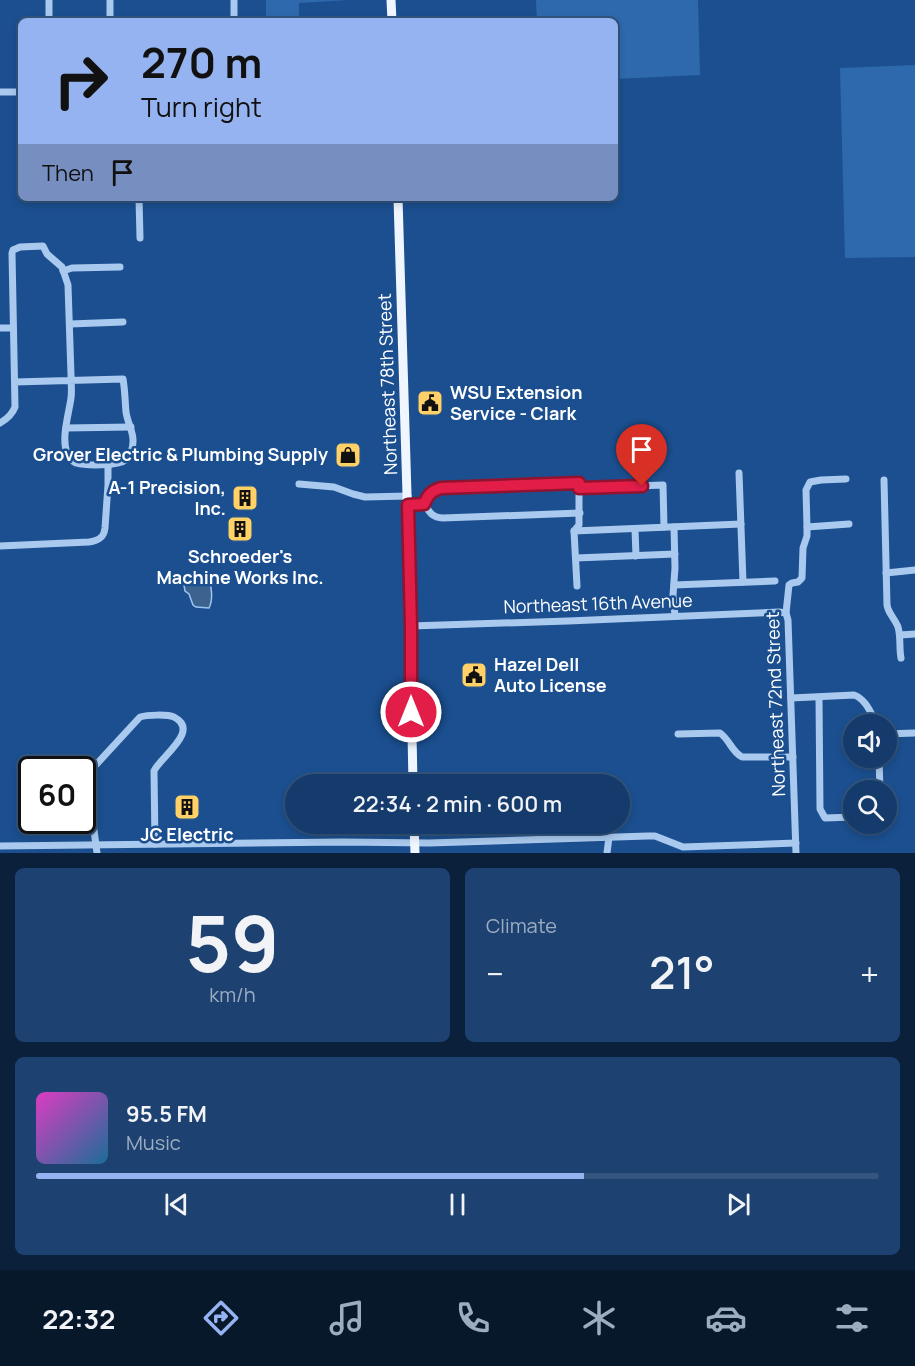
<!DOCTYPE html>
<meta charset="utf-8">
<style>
body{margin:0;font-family:Manrope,sans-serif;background:#1d4271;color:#f1f3f6;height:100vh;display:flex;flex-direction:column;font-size:22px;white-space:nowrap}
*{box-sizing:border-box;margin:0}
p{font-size:20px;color:#9dadc1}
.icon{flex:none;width:33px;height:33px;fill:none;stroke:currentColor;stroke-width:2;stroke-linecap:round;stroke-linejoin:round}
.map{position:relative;height:853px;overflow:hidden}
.sheet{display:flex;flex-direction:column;gap:15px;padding:15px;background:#0b203b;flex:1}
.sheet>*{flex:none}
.guide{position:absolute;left:18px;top:18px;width:600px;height:183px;border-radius:9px;box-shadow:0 3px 9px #0003,0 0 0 2px #33557e;background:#95b2f1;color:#111;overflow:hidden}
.controls{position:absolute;left:843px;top:714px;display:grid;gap:12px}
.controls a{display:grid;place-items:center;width:54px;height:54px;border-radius:50%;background:#143b6b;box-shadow:0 3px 9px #0003,0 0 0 2px #33557e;font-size:30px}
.speed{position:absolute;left:18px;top:756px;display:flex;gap:12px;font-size:30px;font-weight:700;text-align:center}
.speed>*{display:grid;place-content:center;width:78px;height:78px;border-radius:50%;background:#143b6b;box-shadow:0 3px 9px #0003,0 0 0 2px #33557e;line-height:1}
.speed .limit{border:3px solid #111;border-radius:9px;background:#fff;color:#111}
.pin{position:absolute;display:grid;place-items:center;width:51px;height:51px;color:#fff;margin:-62px -26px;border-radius:50% 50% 50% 0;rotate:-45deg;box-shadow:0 0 6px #0007}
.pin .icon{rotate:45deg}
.me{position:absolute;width:66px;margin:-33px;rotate:0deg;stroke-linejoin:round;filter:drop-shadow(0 0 4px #0008)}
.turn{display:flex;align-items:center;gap:21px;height:126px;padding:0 24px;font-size:27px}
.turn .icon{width:78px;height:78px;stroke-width:2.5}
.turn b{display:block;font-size:42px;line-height:51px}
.then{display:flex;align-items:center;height:57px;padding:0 24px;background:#0003;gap:12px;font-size:22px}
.big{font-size:45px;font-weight:600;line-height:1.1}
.sheet .tile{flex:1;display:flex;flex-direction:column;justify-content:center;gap:9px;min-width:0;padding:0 21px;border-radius:9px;background:#1d4271}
.sheet .dial{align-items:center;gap:0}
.dial b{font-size:78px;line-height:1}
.song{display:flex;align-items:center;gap:18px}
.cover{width:72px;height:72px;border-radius:9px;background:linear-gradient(135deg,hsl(310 70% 55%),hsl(200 70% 35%))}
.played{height:6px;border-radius:3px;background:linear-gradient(90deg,#95b2f1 65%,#33557e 65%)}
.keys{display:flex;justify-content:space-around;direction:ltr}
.heat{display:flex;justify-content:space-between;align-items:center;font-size:33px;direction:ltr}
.sheet .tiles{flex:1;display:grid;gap:15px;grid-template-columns:1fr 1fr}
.tile:last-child{grid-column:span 2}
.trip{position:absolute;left:285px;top:774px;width:345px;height:60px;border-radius:30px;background:#143b6b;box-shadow:0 3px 9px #0003,0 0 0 2px #33557e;font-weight:600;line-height:60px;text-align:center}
.dock{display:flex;height:96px;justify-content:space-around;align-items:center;background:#08182b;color:#9dadc1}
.dock .icon{width:42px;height:42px}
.dock .selected{color:#95b2f1}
.dock b{font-size:27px;color:#f1f3f6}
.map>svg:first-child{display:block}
.green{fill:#2e69ad}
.water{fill:#3c6290;stroke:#9cc4f0;stroke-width:1.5}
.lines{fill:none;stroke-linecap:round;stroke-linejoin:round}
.minor{stroke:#a9c9ee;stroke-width:7}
.major{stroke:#f0f6ff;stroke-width:9}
.route-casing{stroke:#92132f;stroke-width:15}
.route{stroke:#e11d48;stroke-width:10}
.labels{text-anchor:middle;stroke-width:5;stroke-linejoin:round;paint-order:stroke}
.street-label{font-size:18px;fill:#fff;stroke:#1b4f8f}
.poi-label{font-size:18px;font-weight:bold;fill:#fff;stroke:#1b4f8f;text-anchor:start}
</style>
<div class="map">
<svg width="915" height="853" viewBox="0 0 915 853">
<rect width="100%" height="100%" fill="#1b4f8f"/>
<g class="green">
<path d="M266,0H349L299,3V21H266Z"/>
<path d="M536,0H698L700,75L615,79V21H537Z"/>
<path d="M915,65V257L845,258L840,68Z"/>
</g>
<path class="water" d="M195,574L209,580C212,588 213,600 209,608L196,607L193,605L189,594L185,591L184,585L186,580Z"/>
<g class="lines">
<g class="minor">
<path d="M49,21V0"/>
<path d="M110,21V0"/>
<path d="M234,21V0"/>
<path d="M0,92H21"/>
<path d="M139,198L140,238"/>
<path d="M63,271L72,268L120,267"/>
<path d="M70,324L123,322"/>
<path d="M0,328H13"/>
<path d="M0,423C7,419 12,415 15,407L12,253L13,250L20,247L43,246L47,254L62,267L68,285L71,375C71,382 72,391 71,398C69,413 61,438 67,453C68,457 72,461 76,463C86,466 118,466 126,460C129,458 130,456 131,452C137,436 128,426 126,412C125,401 125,390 123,379L15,382"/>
<path d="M66,428L131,427"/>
<path d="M739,473L743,582"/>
<path d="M846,479L821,480L810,482L806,490L807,527L849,524"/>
<path d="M884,480L887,605C888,613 895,619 898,627C901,637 899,648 901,658"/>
<path d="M299,484L334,487L353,494L365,497L408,496"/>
<path d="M579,488L663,485L664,527"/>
<path d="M424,504C428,495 431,491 441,488L579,483V525L574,531L577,586"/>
<path d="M408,505L424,504C430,513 432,517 443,518L580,513"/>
<path d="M674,527L675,568L673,595L675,616"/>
<path d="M635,529L636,556"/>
<path d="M574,531L741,524"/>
<path d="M0,546L89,542C98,541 104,538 105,528L108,485V465"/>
<path d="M576,558L675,554"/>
<path d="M886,573L915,570"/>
<path d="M674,585L775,581"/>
<path d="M411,626L568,621L779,612L786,613"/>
<path d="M900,635L915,634"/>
<path d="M819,697L820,809L825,818L854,817"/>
<path d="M791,698L854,695C866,699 871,714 877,724"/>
<path d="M678,734L720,733C730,740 731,751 742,757H793"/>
<path d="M886,734L915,733"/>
<path d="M879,758L880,790"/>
<path d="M0,846L343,842L429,843L648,836H655L683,847L796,843"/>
<path d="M97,853L92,815L91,774L93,768L140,717C147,715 167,714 174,717C201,731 160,757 154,771L155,844"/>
<path d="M607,853L609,837"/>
<path d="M796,853L788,620L786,613L789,585L792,583L798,582L802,578L803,548L807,536V527"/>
</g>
<g class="major">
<path d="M391,0L392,21"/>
<path d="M398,198L411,626L412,733L413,784"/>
<path d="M414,824L415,853"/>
</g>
</g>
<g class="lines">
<g class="route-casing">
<path id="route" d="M411,712V626L408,505L424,504C428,495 431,491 441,488L579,483V488L642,486"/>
</g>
<use href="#route" class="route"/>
</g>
<defs>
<g id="civic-square" transform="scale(1.35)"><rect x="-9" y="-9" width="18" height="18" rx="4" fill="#ffd166" stroke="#1b4f8f"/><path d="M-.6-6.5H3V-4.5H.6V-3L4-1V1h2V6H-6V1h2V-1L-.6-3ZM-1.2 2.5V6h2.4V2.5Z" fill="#111"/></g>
<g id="shop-square" transform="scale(1.35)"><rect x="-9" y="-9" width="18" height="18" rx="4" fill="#ffd166" stroke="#1b4f8f"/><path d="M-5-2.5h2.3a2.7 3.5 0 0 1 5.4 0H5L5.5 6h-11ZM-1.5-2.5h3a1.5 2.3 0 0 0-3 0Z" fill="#111"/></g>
<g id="building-square" transform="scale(1.35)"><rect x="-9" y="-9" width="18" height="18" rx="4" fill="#ffd166" stroke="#1b4f8f"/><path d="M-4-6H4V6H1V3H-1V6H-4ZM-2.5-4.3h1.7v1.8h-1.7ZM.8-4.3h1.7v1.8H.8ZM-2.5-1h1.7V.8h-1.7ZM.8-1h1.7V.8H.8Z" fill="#111"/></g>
</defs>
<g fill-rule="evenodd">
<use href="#civic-square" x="430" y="403"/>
<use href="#shop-square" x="348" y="455"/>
<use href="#building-square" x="245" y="498"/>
<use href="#building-square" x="240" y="529"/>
<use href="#civic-square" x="474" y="675"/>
<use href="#building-square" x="187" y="807"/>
</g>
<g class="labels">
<g class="street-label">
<text transform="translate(388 384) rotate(-92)" y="6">Northeast 78th Street</text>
<text transform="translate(598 604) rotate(-2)" y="6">Northeast 16th Avenue</text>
<text transform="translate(776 704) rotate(-92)" y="6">Northeast 72nd Street</text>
</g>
<g class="poi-label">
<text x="450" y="399">WSU Extension<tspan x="450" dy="21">Service - Clark</tspan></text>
<text x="328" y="461" text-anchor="end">Grover Electric &amp; Plumbing Supply</text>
<text x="226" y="494" text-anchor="end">A-1 Precision,<tspan x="226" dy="21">Inc.</tspan></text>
<text x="240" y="563" text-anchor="middle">Schroeder's<tspan x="240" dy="21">Machine Works Inc.</tspan></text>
<text x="494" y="671">Hazel Dell<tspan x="494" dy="21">Auto License</tspan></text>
<text x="187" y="841" text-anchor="middle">JC Electric</text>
</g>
</g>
</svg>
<div class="controls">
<a><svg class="icon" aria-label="sound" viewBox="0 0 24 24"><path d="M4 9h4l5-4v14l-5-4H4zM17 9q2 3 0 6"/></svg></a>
<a><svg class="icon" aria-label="search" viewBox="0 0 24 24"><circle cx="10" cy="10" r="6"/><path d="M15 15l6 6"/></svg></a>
</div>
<div class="speed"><div class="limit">60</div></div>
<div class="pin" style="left:642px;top:486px;background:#d93025"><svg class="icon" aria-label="arrive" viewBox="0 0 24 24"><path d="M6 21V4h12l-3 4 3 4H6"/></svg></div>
<svg class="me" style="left:411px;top:712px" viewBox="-20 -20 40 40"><circle r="17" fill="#e11d48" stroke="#fff" stroke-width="3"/><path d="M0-11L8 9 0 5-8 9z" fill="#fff"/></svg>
<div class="trip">22:34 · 2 min · 600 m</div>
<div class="guide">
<div class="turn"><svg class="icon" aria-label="right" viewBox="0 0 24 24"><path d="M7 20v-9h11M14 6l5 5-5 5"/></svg><div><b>270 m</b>Turn right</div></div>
<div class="then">Then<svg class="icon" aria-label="arrive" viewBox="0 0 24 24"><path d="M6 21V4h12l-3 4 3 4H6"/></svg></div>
</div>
</div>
<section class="sheet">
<div class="tiles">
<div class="tile dial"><b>59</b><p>km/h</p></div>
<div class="tile"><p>Climate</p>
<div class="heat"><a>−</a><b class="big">21°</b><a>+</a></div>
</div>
<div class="tile">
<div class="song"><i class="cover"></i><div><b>95.5 FM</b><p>Music</p></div></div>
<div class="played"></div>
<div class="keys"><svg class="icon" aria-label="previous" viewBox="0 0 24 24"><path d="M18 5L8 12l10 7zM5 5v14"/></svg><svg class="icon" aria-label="pause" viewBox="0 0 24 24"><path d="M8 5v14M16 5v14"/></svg><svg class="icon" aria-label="next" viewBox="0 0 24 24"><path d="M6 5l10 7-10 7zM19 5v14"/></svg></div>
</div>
</div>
</section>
<nav class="dock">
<b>22:32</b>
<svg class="icon selected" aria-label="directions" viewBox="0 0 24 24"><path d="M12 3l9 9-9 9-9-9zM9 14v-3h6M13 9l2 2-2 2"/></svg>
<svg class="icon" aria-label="music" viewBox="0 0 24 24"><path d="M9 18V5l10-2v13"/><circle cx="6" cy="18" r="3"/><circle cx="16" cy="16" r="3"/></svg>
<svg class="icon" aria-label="phone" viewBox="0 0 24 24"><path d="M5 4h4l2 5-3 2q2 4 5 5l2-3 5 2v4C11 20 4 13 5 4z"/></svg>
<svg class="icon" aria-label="climate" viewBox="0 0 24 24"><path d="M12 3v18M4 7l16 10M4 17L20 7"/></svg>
<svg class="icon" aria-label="car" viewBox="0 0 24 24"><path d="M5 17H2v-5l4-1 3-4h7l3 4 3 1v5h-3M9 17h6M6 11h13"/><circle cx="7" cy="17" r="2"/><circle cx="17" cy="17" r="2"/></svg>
<svg class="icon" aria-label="filters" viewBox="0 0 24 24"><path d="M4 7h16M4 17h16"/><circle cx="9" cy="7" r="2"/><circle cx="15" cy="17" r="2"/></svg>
</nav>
